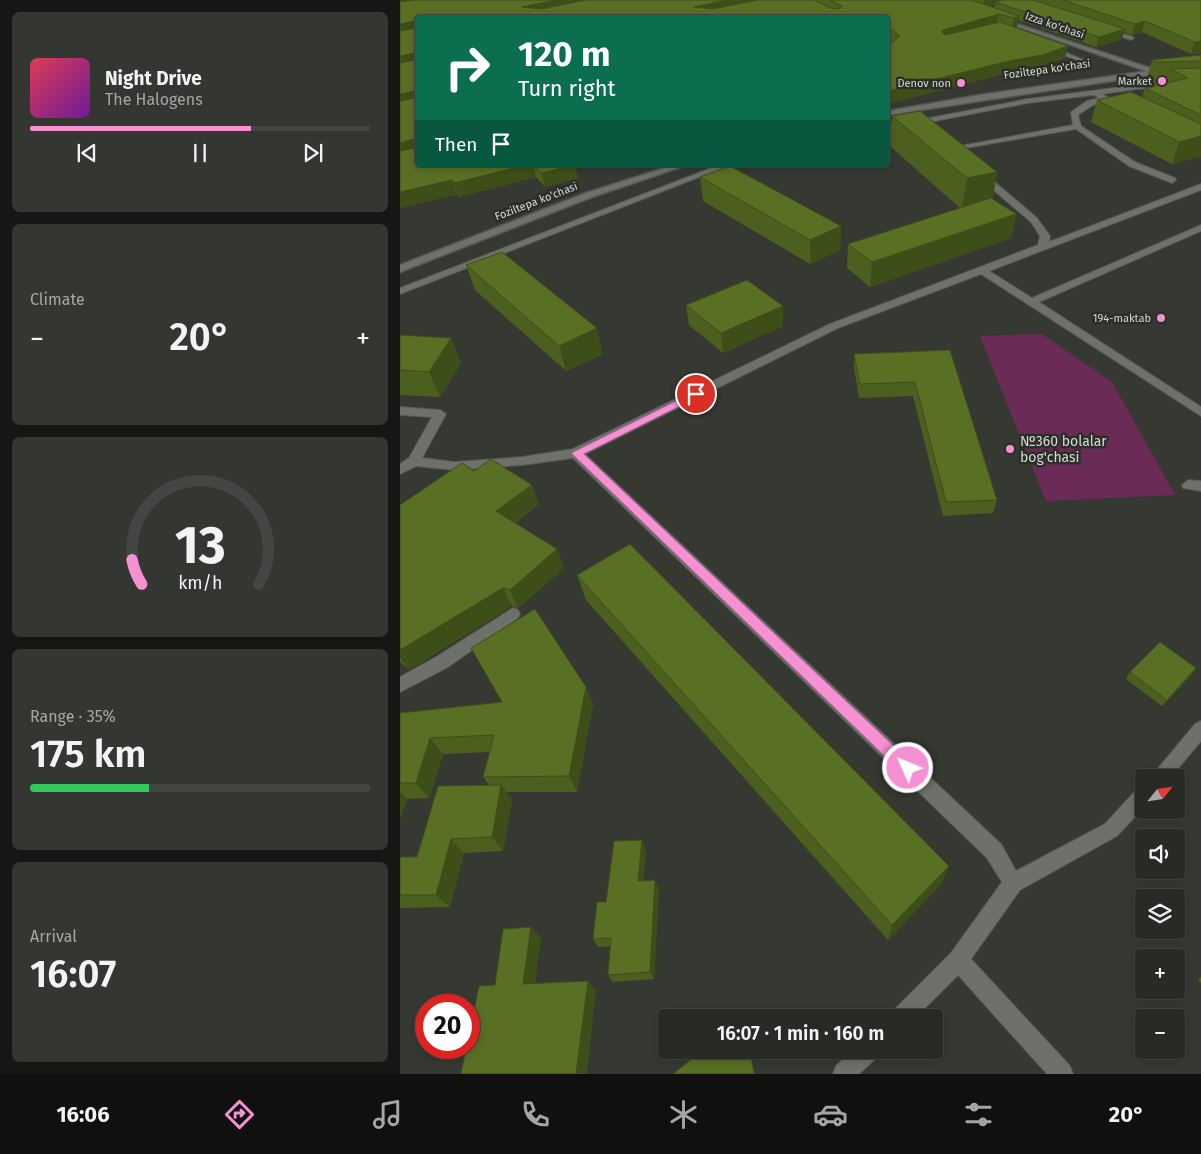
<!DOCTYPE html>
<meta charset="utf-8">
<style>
body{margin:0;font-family:"Fira Sans",sans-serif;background:#343632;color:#f1f3f6;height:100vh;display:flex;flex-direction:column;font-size:19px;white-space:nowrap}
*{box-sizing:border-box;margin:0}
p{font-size:16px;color:#a5a7a7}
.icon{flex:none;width:28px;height:28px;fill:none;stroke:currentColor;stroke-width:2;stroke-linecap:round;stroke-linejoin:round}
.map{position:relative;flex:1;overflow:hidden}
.sheet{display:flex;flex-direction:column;gap:12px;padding:12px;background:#161715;width:400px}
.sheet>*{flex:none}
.top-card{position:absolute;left:15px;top:15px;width:475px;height:152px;border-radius:5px;box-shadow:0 2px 8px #0003,0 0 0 1px #444643;background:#0b6e4f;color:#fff;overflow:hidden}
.needle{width:32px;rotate:60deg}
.controls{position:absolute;left:735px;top:769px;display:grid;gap:10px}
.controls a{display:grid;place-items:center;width:50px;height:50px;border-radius:5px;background:#282a26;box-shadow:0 2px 8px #0003,0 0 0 1px #444643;font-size:25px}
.speed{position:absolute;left:15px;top:994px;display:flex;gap:10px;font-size:25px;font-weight:700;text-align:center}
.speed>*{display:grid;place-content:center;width:65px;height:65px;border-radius:50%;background:#282a26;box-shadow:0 2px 8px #0003,0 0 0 1px #444643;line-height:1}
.speed .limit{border:8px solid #d22;background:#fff;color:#111}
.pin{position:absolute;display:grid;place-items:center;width:42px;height:42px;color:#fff;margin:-21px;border:2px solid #fff;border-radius:50%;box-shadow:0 1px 5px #0007}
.me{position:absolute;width:55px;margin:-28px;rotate:314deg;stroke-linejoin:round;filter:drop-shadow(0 0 4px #0008)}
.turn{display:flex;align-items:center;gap:18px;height:105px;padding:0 20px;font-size:22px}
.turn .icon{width:65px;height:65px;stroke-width:2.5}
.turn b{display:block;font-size:35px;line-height:42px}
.then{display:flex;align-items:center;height:48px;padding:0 20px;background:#0003;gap:10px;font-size:19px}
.big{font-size:38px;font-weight:600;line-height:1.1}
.sheet .tile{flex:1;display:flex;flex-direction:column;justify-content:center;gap:8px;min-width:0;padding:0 18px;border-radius:8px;background:#343632}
.sheet .dial{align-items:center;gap:0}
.dial svg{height:130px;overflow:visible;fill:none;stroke:#444643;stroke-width:7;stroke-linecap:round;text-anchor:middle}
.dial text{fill:#f1f3f6;stroke:none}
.song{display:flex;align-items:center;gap:15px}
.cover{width:60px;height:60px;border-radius:8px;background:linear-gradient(135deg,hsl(350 70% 55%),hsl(280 70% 35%))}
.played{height:5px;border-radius:2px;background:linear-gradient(90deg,#f591d2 65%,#444643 65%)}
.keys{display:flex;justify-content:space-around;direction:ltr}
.heat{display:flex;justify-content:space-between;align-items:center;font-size:28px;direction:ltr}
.charge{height:8px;border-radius:4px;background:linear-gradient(90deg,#34c759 35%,#444643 0)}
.trip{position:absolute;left:258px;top:1009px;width:285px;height:50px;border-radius:5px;background:#282a26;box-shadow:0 2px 8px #0003,0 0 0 1px #444643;font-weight:600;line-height:50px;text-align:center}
.tab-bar{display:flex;height:80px;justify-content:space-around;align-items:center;background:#10110f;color:#a5a7a7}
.tab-bar .icon{width:35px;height:35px}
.tab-bar .current{color:#f591d2}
.tab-bar b{font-size:22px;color:#f1f3f6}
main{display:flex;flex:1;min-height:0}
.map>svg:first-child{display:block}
.green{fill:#6a2b56}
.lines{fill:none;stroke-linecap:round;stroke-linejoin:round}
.lane-casing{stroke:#545652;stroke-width:2}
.street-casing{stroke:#545652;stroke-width:3}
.secondary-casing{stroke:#545652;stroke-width:3}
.lane{fill:#6e716a;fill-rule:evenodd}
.street{fill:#6e716a;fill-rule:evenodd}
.secondary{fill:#6e716a;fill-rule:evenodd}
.wall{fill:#4d5f1f;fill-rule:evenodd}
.shaded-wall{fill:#3e4e19}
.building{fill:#596f24;stroke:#3e4e19}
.route{fill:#f591d2;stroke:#9f5e88}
.poi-dot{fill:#f591d2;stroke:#2c2e28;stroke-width:2}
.labels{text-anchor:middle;stroke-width:5;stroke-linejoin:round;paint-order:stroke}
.far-street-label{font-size:11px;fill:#d6d8d4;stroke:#2c2e28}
.far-poi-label{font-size:11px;fill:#d6d8d4;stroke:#2c2e28;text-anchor:end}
.poi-label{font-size:14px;fill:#d6d8d4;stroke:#2c2e28;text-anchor:start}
</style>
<main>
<section class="sheet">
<div class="tile">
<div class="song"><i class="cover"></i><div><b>Night Drive</b><p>The Halogens</p></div></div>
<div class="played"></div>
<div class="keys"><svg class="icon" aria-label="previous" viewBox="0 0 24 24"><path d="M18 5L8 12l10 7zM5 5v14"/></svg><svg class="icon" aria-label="pause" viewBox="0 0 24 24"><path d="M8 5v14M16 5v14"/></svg><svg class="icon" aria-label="next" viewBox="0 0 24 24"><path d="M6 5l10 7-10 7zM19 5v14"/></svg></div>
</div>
<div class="tile"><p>Climate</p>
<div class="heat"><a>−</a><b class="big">20°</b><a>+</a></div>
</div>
<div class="tile dial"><svg viewBox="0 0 100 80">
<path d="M14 69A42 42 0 1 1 86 69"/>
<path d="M14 69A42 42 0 0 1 8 54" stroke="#f591d2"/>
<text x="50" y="56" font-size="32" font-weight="700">13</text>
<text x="50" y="72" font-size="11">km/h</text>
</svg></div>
<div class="tile"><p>Range · 35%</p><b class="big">175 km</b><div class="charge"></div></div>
<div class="tile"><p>Arrival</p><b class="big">16:07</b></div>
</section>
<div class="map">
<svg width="801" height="1074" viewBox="0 0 801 1074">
<rect width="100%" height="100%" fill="#363832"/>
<path class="green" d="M642,334L712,382L775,495L646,501L580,336Z"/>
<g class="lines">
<g class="lane-casing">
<g id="lane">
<path d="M707,28L733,37L734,38L731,40L705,31Z"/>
<path d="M648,47H652L684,60L679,61L648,49Z"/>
<path d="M801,83V87L737,89L702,94L726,107L719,109L704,101L693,105L678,115L681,126L735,162L775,178L776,180L772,183L729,166L676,129L548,151L544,149L673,125L671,112L687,101L699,98L694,95L628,103L488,130V126L628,99L737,85Z"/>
<path d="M319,165H330L0,294V288Z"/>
<path d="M577,172H583L637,218L650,236L649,242L801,184V190L589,271L632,298L801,225V231L639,302L801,407V416L581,274L438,328L185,454L601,844L616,871L705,824L738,788L744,786V807L717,836L620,890L571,959L670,1066L673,1074H647L558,975L515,1018H490L493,1011L551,953L602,882L587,858L173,458L122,465L54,470L16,466L0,474V464L9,458L32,417L0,415V407L40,410L46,414L22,458L54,462L122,457L173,449L430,324L638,245L640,236L631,222L577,176Z"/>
<path d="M788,480L801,481V491L783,488L782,485Z"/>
<path d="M113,608L118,610L120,614L118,618L48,667L0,692V677L36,657Z"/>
<path d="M801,721V741L770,778H750L795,724Z"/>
<path d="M453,1050H479L476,1058L459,1074H433L436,1066Z"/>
</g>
</g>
<g class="street-casing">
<g id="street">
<path d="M488,40L497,48L488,55V50L490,48L488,45Z"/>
<path d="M755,70H758V74L488,115V111L580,95Z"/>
<path d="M274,165H287L192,197L0,272V265L186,193Z"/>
</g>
</g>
<g class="secondary-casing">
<path id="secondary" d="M596,17L756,70L801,66V70L755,74L596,19Z"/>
</g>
<use href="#lane" class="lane"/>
<use href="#street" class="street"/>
<use href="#secondary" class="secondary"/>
</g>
<g class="wall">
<path d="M0,0H801V53L791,54L742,32L732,35L724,32L722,39L696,47L618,20L617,28L668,46L665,58L639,67L607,73L488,104V44L489,45L492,43L488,39V18L18,165H175L178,178L145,187L136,177L59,197L57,194L0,208ZM595,4L594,8L589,6Z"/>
<path d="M801,55V156L772,164L691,122L697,100L742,97L745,88L767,83V82L750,83L746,81L752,60Z"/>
<path d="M492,116L597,172L592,199L616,214L611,238L470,287L447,268L448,244L560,208L490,146Z"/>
<path d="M300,177L441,226L440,250L410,264L303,201Z"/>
<path d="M66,265L203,354L166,371L75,290Z"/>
<path d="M286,305L383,306V326L323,353L289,325Z"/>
<path d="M0,335L51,338L61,363L40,397L0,395Z"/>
<path d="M550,350L597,500L593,513L543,516L513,396L459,398L454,368V354Z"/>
<path d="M74,471L139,504L115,523L157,549L164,568L118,608L112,606L9,670L0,662V505Z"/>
<path d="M177,575L549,866L541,884L488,940L186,600Z"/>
<path d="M730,672L792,675L762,706L726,679Z"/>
<path d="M102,702L193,704L177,792H106L112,800L103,851L64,853L50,907L0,908V857H17L89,785L83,777L90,752L43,754L29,798L7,799L0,819V713Z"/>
<path d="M242,840L246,850L243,881L259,888L254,979L213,982L208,975L210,946L198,947L193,939L206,902Z"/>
<path d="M801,977V983L798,981Z"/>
</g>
<g class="shaded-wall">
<path d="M0,0H44L0,7Z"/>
<path d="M156,0H212L127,18L122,7Z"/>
<path d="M327,0H377L298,18L294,7Z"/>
<path d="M584,0H605L595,2V4L583,8Z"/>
<path d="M599,14L597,25L540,43L542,32L543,30Z"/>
<path d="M619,16L617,28L612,29L614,18Z"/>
<path d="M14,21L18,32L0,37V24Z"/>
<path d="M745,21L742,32L732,35L735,24Z"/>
<path d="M725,29L722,39L696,47L699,37Z"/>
<path d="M801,41V53L791,54L795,42Z"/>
<path d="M668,46L665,58L639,67L607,73L488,104V91Z"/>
<path d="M14,53L18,65L0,70V56Z"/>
<path d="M15,91L18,99L0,107V94Z"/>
<path d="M801,136V156L772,164L779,142Z"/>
<path d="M13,139L18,152L0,157V143Z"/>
<path d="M126,165H133L136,177L59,197L54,183Z"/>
<path d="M173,165H175L178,178L145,187L142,173Z"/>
<path d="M597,172L592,203L562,210L567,178Z"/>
<path d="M52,180L57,194L0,208V192Z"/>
<path d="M616,214L611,238L470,287L472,262Z"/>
<path d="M441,226L440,250L410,264V240Z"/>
<path d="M383,306V326L323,353L321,333Z"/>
<path d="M197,328L203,354L166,371L159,346Z"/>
<path d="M51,338L61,363L40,397L29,372Z"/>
<path d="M132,485L139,504L104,530L96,511Z"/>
<path d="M157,549L164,568L118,608L110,590Z"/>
<path d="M103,588L112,606L9,670L0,658V650Z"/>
<path d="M796,668L792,675L762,706L767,700Z"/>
<path d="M186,687L193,704L177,792L169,776Z"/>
<path d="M30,738L43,754L29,798L16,783Z"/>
<path d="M101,785L112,800L103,851L92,837Z"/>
<path d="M0,791L7,799L0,819Z"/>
<path d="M51,839L64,853L50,907L36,895Z"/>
<path d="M242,840L246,850L242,889L238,881Z"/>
<path d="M549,866L541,884L488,940L492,925Z"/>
<path d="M255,880L259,888L254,979L250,972Z"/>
<path d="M131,927L141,938L134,993L123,984Z"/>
<path d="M188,981L196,990L187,1074H176Z"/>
<path d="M350,1050L355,1074H354Z"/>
</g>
<g class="building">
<path d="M12,0H156L122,7L141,9L186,0H327L294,7L313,9L357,0H414L430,8L440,9L442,6L430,0H571L619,16L614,18L599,14L543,30L542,32L545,35L600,22L668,46L642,55L609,61L488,91V44L489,45L500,36L488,27V18H18V165H126L54,183L52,180L0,192V151L15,148V141L13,139L0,143V101L14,98L15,91L0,94V63L15,60L14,53L0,56V31L16,28L14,21L0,24V2Z"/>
<path d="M603,0H633L725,29L699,37L595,2Z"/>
<path d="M663,0H801V41L795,42L745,21L735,24Z"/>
<path d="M801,55V61L756,62L752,60Z"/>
<path d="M801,68V115L745,88L788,78L771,69Z"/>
<path d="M731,92L801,124V136L779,142L697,100Z"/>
<path d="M520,111L597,172L567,178L492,116Z"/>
<path d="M134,165H173L142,173Z"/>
<path d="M330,166L441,226L410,240L300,177Z"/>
<path d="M591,198L616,214L472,262L448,244Z"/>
<path d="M102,252L197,328L159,346L66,265Z"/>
<path d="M347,280L383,306L321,333L286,305Z"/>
<path d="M0,335L51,338L29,372L0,370Z"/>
<path d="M550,350L597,500L546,502L515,382L460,384L454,354Z"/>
<path d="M91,459L132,485L96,511L157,549L110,590L103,588L0,650V505L62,463L74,471Z"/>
<path d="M230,544L549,866L492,925L177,575Z"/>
<path d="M135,609L186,687L169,776L83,777L94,735L30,738L16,783H0V713L102,702L71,648Z"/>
<path d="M760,642L796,668L767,700L730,672Z"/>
<path d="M101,785L92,837L51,839L36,895H0V857H17L38,786Z"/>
<path d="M242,840L238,881L255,880L250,972L208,975L211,938L193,939L197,902H206L214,841Z"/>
<path d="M131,927L123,984L188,981L176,1074H61L66,1048H69V1036L79,986L95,985L103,929Z"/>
<path d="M303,1050H350L354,1074H273Z"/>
</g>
<path class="route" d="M296,391L301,394L300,396L184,454L513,764L515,768L513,773L508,775L502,773L171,453Z"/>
<g class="poi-dot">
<circle cx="762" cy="81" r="5"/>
<circle cx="561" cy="83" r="5"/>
<circle cx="761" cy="318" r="5"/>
<circle cx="610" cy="449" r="5"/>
</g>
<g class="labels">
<g class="far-street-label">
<text transform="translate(655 25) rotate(19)" y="4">Izza ko'chasi</text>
<text transform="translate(647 69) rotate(-8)" y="4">Foziltepa ko'chasi</text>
<text transform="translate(136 201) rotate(-21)" y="4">Foziltepa ko'chasi</text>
</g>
<g class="far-poi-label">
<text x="752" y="85">Market</text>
<text x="551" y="87">Denov non</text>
<text x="751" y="322">194-maktab</text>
</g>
<g class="poi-label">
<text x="620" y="446">№360 bolalar<tspan x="620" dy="16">bog'chasi</tspan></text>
</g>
</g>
</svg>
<div class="controls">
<a><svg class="needle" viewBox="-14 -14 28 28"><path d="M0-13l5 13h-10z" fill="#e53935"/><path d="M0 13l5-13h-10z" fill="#a5a7a7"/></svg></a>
<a><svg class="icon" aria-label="sound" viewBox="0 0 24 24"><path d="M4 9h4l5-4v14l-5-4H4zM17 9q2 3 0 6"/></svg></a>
<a><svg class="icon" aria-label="layers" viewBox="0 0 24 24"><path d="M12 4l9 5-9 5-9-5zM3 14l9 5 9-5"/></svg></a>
<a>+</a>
<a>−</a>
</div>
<div class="speed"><div class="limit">20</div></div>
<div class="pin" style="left:296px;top:394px;background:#d93025"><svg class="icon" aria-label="arrive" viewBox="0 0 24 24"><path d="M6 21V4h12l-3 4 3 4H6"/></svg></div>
<svg class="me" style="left:508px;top:768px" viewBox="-20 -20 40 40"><circle r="17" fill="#f591d2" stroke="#fff" stroke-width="3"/><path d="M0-11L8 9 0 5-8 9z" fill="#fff"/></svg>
<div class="trip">16:07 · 1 min · 160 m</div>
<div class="top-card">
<div class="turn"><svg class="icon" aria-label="right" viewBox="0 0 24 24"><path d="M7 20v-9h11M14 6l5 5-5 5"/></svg><div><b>120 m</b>Turn right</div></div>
<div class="then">Then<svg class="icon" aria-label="arrive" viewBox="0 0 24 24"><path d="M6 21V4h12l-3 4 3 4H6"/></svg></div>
</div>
</div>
</main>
<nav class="tab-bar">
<b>16:06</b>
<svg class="icon current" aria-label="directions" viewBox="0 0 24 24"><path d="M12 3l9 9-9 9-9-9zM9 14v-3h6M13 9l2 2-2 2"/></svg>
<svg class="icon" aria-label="music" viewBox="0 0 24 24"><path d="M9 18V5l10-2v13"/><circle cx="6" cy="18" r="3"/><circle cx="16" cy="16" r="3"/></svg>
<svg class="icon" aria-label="phone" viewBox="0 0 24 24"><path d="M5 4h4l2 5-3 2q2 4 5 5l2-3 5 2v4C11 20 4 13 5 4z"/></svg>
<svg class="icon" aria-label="climate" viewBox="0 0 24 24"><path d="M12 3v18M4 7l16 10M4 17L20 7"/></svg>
<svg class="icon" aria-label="car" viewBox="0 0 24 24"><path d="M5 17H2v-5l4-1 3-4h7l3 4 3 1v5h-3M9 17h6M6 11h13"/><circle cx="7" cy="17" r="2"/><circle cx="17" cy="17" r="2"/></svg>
<svg class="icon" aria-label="filters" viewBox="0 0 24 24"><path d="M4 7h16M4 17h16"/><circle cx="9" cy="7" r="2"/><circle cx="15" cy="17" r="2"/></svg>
<b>20°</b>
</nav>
